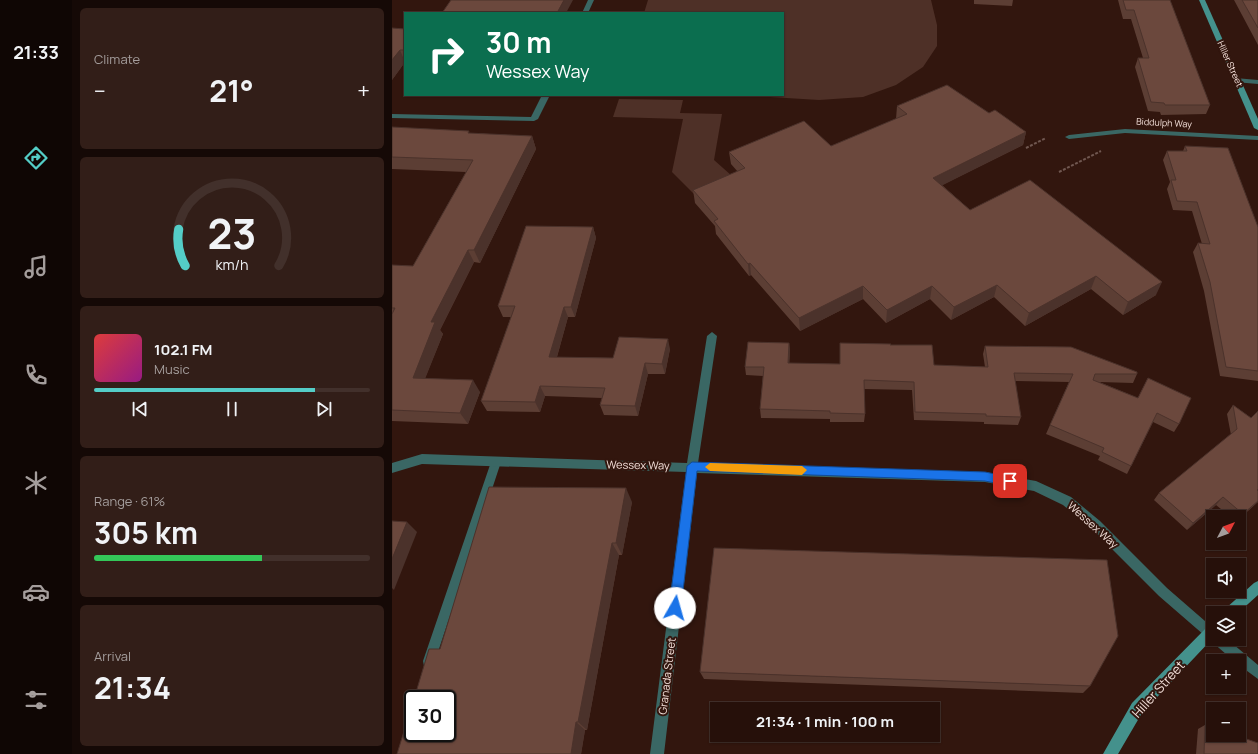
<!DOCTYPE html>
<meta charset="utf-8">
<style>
body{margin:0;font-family:Manrope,sans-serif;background:#321e18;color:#f1f3f6;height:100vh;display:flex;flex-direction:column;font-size:15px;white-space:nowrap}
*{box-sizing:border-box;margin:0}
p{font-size:13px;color:#a49d9c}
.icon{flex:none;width:22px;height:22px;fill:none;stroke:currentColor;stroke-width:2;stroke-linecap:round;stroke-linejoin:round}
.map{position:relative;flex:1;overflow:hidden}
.sheet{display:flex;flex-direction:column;gap:8px;padding:8px;background:#150906;width:320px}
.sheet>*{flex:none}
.hud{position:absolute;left:12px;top:12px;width:380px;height:84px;border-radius:0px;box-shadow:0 1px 3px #0004,0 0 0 1px #42302b;background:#0b6e4f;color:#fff;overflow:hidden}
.needle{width:26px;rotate:49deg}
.buttons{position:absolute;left:814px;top:510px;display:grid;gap:8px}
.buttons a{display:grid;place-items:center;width:40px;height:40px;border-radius:0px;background:#26100a;box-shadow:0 1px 3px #0004,0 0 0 1px #42302b;font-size:20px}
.speed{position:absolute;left:12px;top:690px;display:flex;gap:8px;font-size:20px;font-weight:700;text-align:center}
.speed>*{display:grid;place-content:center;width:52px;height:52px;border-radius:50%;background:#26100a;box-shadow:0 1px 3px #0004,0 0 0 1px #42302b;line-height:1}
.speed .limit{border:2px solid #111;border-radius:6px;background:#fff;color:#111}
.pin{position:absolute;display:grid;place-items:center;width:34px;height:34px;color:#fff;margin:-17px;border-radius:8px;box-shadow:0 2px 6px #0006}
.me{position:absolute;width:44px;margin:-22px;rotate:7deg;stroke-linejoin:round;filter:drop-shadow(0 0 3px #0008)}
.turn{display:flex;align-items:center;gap:14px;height:84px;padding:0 16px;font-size:18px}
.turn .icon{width:52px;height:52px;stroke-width:2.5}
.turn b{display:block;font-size:28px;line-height:34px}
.big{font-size:30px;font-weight:700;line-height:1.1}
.sheet .widget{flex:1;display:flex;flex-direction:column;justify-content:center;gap:6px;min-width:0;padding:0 14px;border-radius:6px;background:#321e18}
.sheet .dial{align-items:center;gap:0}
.dial svg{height:104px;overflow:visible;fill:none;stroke:#42302b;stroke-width:7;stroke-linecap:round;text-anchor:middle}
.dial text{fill:#f1f3f6;stroke:none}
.song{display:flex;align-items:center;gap:12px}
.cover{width:48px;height:48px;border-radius:6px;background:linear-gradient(135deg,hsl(0 70% 55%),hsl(310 70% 35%))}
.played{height:4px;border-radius:2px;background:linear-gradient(90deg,#54cdc7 80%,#42302b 80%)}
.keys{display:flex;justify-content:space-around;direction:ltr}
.heat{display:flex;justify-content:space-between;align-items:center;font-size:22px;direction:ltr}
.charge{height:6px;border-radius:3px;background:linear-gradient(90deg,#34c759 61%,#42302b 0)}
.trip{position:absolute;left:318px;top:702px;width:230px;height:40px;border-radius:0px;background:#26100a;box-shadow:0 1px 3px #0004,0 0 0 1px #42302b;font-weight:700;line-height:40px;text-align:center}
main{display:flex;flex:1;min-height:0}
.menu{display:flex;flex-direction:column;width:72px;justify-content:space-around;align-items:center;background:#0f0604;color:#a49d9c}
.menu .icon{width:28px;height:28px}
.menu .selected{color:#54cdc7}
.menu b{font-size:18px;color:#f1f3f6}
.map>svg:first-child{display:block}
.green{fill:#4e3027}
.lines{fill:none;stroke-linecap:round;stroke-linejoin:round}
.path{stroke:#705750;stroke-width:2;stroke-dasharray:3 1.5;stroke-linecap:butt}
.lane{fill:#3a6764;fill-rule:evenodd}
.street{fill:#3a6764;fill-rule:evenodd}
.secondary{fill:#44918c;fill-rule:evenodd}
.wall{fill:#5c3e34}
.shaded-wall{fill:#4b322b}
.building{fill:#6b483d;stroke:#4b322b}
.route{fill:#1a73e8;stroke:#114b97}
.slow{fill:#f59e0b}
.labels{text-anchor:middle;stroke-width:4;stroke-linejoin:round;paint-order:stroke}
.far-street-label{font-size:9px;fill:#f5e1db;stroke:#32160e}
.street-label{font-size:11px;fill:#f5e1db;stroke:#32160e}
.near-street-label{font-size:13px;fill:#f5e1db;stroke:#32160e}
</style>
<main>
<nav class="menu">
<b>21:33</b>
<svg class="icon selected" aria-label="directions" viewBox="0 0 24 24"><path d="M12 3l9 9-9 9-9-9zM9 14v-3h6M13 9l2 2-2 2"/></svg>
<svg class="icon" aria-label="music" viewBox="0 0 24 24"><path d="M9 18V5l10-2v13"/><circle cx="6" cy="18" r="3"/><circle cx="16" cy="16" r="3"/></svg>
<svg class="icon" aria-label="phone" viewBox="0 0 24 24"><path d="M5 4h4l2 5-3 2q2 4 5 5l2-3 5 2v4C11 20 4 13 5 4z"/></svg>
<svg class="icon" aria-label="climate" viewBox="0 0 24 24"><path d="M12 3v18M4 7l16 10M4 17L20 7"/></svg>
<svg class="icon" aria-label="car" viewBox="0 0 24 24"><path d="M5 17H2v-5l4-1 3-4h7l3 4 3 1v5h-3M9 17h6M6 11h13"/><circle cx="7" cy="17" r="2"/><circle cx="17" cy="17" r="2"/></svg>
<svg class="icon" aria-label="filters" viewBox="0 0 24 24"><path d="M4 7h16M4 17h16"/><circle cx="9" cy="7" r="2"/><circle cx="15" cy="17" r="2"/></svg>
</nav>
<section class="sheet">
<div class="widget"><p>Climate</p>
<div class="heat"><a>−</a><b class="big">21°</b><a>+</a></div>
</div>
<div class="widget dial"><svg viewBox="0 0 100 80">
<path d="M14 69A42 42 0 1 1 86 69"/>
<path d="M14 69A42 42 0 0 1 9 41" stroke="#54cdc7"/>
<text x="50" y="56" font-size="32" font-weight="700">23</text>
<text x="50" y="72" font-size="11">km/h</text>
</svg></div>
<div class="widget">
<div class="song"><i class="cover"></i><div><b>102.1 FM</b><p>Music</p></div></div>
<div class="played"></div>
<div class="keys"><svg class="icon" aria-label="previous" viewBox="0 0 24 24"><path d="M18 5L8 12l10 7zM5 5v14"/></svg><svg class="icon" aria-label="pause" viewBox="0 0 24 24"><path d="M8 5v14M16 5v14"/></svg><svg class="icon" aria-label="next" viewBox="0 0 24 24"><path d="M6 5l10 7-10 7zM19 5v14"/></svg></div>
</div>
<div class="widget"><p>Range · 61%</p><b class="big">305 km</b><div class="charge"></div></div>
<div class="widget"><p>Arrival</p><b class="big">21:34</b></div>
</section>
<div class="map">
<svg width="866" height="754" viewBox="0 0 866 754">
<rect width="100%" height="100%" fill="#32160e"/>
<g class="green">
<path d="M256,0H539L545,25V46L531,67L504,85L471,97L427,100L343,95H391V13H252Z"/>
<path d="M227,99L291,100L288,113L330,114L322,160L340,176L302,194L280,172L291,119L221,117Z"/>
</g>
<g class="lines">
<g class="path">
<path d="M634,148L654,138"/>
<path d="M667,172L709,151"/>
</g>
<g class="lane">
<path d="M196,0H202L196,13H190Z"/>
<path d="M150,95H158L146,119L142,121L0,118V114L139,117Z"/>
<path d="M104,457L108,459L109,462L43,661L42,666L37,667L32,666L31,661L99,462L100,459Z"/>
</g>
<g class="street">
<path d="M843,78L866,80V84L843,82Z"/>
<path d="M733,129L866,136V140L733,133L677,139L673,137L677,135Z"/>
<path d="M320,332L325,336L306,463L593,472L644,481L679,497L708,521L775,588L821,628V639H835L866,665V679L847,665V661H842L767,596L700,529L671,505L642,491L593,482L305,473L272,754H258L294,472L30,464L0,473V463L30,454L295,463L315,336Z"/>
</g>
<g class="secondary">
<path d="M807,0H813L866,119V130L862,128Z"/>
<path d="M866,581V595L846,613H831L833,609L862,583Z"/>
<path d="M821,623V638L750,713L726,754H711L740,703L817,625Z"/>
</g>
</g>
<g class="wall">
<path d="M582,0H621L620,6L582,4Z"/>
<path d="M726,0H778L818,105L814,114L769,115L768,112L756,111L743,67L746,58H751L739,19H731Z"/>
<path d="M842,0H866V45Z"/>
<path d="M13,29V62L0,80Z"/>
<path d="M505,106L597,113L634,132L631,145L550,185L578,210L764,295L731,315L699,289L633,326L602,297L559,320L538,299L494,323L471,299L408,331L359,275L357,276L324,234L323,226L303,203L301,190L346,172L339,164L337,152L439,146L504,119Z"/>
<path d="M0,127L78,133L140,136L144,149L88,263L82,262L48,330L51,334L33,378L88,392L76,424L0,421V265L21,266L74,172L0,169Z"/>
<path d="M793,146L866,227V381L828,376L812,291L801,252L806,243L810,244L800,211L781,210L775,189L778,182L771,160L775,151H791Z"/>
<path d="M201,227L204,238L183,317H176L165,357L221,358L278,349L273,374H256L246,416L212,415L208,405L210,398L153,396L148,412L95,411L89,401L119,317H111L106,306Z"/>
<path d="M397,343L398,351L397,363L448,364L499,345L542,365L593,367L591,354L593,346L745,374L741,383L707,382L746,398L756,378L787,424L782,432L761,422L735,474L706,460L708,456L654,434L677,382L623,381L629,417L626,425L592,424V422L522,420L520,390L472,389L473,414L472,422H438V419L369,418L368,409L371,376L354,375L353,367Z"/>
<path d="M841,405L859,418L865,490L866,491V502L847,519V517H839L824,505L795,530L762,500L767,493L839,435L835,414Z"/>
<path d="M240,502L230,555H227L195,730H193L189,754H5L48,649Z"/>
<path d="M308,672L698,686L691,693L312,679Z"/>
<path d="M813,725L866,754H804L806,729Z"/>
</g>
<g class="shaded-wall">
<path d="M172,0H181L174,13H165Z"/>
<path d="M8,50L13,62L0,80V60Z"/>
<path d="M634,132L631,145L539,191L541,178Z"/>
<path d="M140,136L144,149L88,263L82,250Z"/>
<path d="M201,227L204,238L183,317L179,307Z"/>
<path d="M76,250L82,262L48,330L51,334L29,389L21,378L39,322Z"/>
<path d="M358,263L359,275L357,276L356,264Z"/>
<path d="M704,276L699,289L633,326L637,313Z"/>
<path d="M770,282L764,295L731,315L736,302Z"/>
<path d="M605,285L602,297L559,320L562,307Z"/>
<path d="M471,286V299L408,331L407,318Z"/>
<path d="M540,286L538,299L494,323L495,310Z"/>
<path d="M172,307L176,317L162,367L157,357Z"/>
<path d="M276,339L278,349L273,374L270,364Z"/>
<path d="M397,343L398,351L397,372L396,363Z"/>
<path d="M253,363L256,374L246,416L243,406Z"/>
<path d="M81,380L88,392L76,424L68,413Z"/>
<path d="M148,386L153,396L148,412L143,402Z"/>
<path d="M234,488L240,502L230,555L224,543Z"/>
<path d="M831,497L824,505L795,530L801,523Z"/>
<path d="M866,501V502L864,503L847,519L851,514Z"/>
<path d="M15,522L25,532L2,590L0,588V559Z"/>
<path d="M220,543L227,555L195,730L186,722Z"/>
<path d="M184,722L193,730L189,754H179Z"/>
</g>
<g class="building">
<path d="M59,0H172L165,13H50Z"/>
<path d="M731,0H778L818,105H773L772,103L759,102L746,58H757L742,10H734Z"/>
<path d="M850,0H866V28Z"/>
<path d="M0,28L13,29V50H8L0,60Z"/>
<path d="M555,85L597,113L603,110L634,132L541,178L578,210L638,180L770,282L736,302L704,276L637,313L605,285L562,307L540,286L495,310L471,286L407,318L358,263L356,264L322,221L326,219L301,190L353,168L337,152L412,121L439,146L515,114L505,106Z"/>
<path d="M0,127L77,131L76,133L140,136L82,250H76L39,322H43L21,378L81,380L68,413L0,410V314L3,308H0V265L21,266L81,160L0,157Z"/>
<path d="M793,146L836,148L866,227V371L834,367L818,282L806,243L818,244L805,202L785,201L779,180H784L775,151H795Z"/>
<path d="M134,226L201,227L179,307H172L157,357L221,358L227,337L276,339L270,364L253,363L243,406L208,405L213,388L148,386L143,402L89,401L123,306H106Z"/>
<path d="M356,342L397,343L396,363L448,364V343L499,344L498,345H540L542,365L596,367L593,346L679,347L745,372V374H703L701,380L746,398L756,378L799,398L787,424L765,413L739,466L710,452L712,448L658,425L681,374L622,373L629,417L594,416V414L523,412L522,382L472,380L473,414L438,413V411L368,409L372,367H353Z"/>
<path d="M841,405L859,418L866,411V489L865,490L866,491V501L851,514L831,497L801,523L767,493L845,429Z"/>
<path d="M97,487L234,488L224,543H220L186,722H184L179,754H5L21,702V733H55V699H22L37,649H48Z"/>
<path d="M0,521L15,522L0,559Z"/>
<path d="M322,548L715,560L726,636L698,686L308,672Z"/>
<path d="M813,725L821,728V735H843L866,743V754H812Z"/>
</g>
<path class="route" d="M300,462L593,472L618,477L623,481L618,486L593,481L305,471L289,608L287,611L283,613L279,611L277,608L295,466Z"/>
<path class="slow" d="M318,463L410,466L415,470L410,475L318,471L313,467Z"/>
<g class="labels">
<g class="far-street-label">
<text transform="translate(838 64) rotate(66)" y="3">Hiller Street</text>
<text transform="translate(772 123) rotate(3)" y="3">Biddulph Way</text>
</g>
<g class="street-label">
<text transform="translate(246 465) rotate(1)" y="4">Wessex Way</text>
<text transform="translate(701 525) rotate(42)" y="4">Wessex Way</text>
<text transform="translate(275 676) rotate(-83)" y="4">Granada Street</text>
</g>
<g class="near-street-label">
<text transform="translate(766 689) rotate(-48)" y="5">Hiller Street</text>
</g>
</g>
</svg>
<div class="buttons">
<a><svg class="needle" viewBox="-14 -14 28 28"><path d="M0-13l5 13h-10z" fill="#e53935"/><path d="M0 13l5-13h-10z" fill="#a49d9c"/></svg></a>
<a><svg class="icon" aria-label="sound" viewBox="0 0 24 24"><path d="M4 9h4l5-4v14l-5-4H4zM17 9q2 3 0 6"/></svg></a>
<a><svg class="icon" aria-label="layers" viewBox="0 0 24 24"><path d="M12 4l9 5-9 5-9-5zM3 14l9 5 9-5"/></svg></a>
<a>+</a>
<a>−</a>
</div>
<div class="speed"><div class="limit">30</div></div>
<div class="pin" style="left:618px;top:481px;background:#d93025"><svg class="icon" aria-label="arrive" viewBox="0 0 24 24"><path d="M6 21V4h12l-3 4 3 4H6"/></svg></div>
<svg class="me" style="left:283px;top:608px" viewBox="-20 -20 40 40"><circle r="19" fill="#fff"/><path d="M0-13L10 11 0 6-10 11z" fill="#1a73e8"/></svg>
<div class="trip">21:34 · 1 min · 100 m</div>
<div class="hud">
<div class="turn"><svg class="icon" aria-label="right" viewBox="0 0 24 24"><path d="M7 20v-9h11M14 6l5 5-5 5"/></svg><div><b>30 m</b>Wessex Way</div></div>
</div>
</div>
</main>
